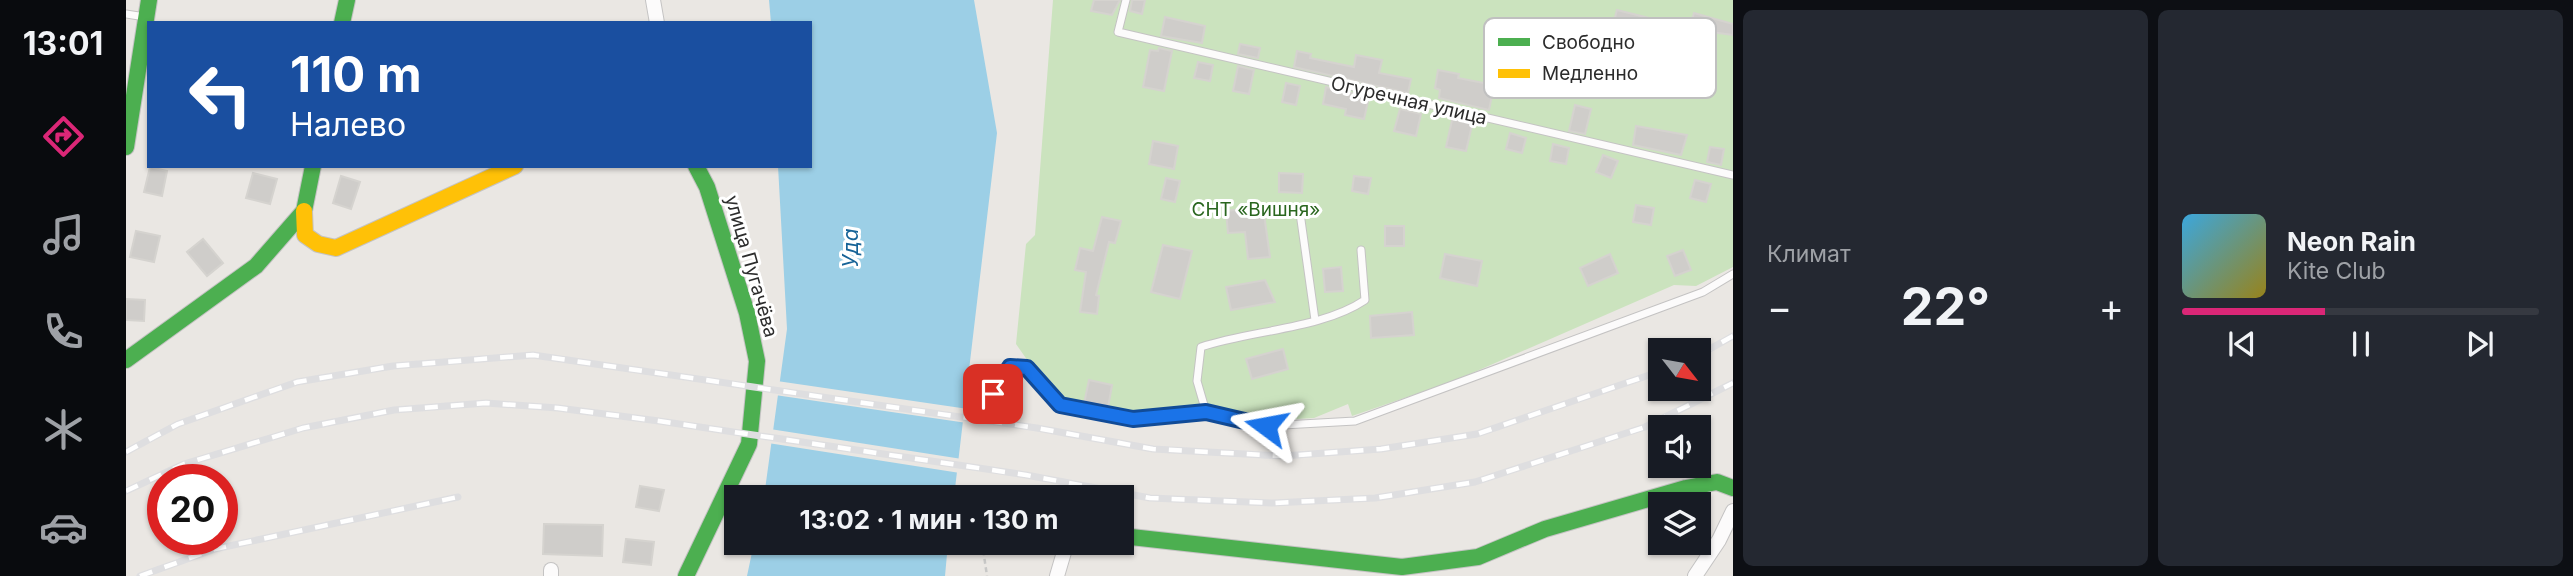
<!DOCTYPE html>
<html lang="ru">
<meta charset="utf-8">
<style>
body{margin:0;font-family:Inter,sans-serif;background:#242831;color:#f1f3f6;height:100vh;display:flex;flex-direction:column;font-size:26px;white-space:nowrap}
*{box-sizing:border-box;margin:0}
p{font-size:23px;color:#9ea1a6}
.icon{flex:none;width:38px;height:38px;fill:none;stroke:currentColor;stroke-width:2;stroke-linecap:round;stroke-linejoin:round}
.map{position:relative;flex:1;overflow:hidden}
.drawer{display:flex;flex-direction:column;gap:10px;padding:10px;background:#0d0f14;width:840px}
.drawer>*{flex:none}
.top-card{position:absolute;left:21px;top:21px;width:665px;height:147px;border-radius:0px;box-shadow:0 2px 5px #0004;background:#1a4fa0;color:#fff;overflow:hidden}
.needle{width:46px;rotate:121deg}
.buttons{position:absolute;left:1522px;top:338px;display:grid;gap:14px}
.buttons a{display:grid;place-items:center;width:63px;height:63px;border-radius:0px;background:#171b24;box-shadow:0 2px 5px #0004;font-size:35px}
.speed{position:absolute;left:21px;top:464px;display:flex;gap:14px;font-size:35px;font-weight:700;text-align:center}
.speed>*{display:grid;place-content:center;width:91px;height:91px;border-radius:50%;background:#171b24;box-shadow:0 2px 5px #0004;line-height:1}
.speed .limit{border:10px solid #d22;background:#fff;color:#111}
.pin{position:absolute;display:grid;place-items:center;width:60px;height:60px;color:#fff;margin:-30px;border-radius:14px;box-shadow:0 4px 10px #0006}
.me{position:absolute;width:77px;margin:-38px;rotate:283deg;stroke-linejoin:round;filter:drop-shadow(0 0 5px #0008)}
.turn{display:flex;align-items:center;gap:24px;height:147px;padding:0 28px;font-size:32px}
.turn .icon{width:91px;height:91px;stroke-width:2.5}
.turn b{display:block;font-size:49px;line-height:60px}
.big{font-size:52px;font-weight:700;line-height:1.1}
.drawer .tile{flex:1;display:flex;flex-direction:column;justify-content:center;gap:10px;min-width:0;padding:0 24px;border-radius:10px;background:#242831}
.song{display:flex;align-items:center;gap:21px}
.cover{width:84px;height:84px;border-radius:10px;background:linear-gradient(135deg,hsl(200 70% 55%),hsl(50 70% 35%))}
.played{height:7px;border-radius:4px;background:linear-gradient(90deg,#db2777 40%,#363941 40%)}
.keys{display:flex;justify-content:space-around;direction:ltr}
.heat{display:flex;justify-content:space-between;align-items:center;font-size:38px;direction:ltr}
.drawer .tiles{flex:1;display:grid;gap:10px;grid-template-columns:repeat(2,1fr)}
.trip{position:absolute;left:598px;top:485px;width:410px;height:70px;border-radius:0px;background:#171b24;box-shadow:0 2px 5px #0004;font-weight:700;line-height:70px;text-align:center}
main{display:flex;flex:1;min-height:0}
.dock{display:flex;flex-direction:column;width:126px;justify-content:space-around;align-items:center;background:#090b0e;color:#9ea1a6}
.dock .icon{width:49px;height:49px}
.dock .active{color:#db2777}
.dock b{font-size:32px;color:#f1f3f6}
.map>svg:first-child{display:block}
.green{fill:#cbe3be}
.water{fill:#9ccfe6}
.pier{fill:#eae7e3}
.building{fill:#cfcdca;stroke:#d5d3cf;stroke-width:2}
.lines{fill:none;stroke-linecap:round;stroke-linejoin:round}
.lane-casing{stroke:#c4c3c3;stroke-width:9}
.street-casing{stroke:#c4c3c3;stroke-width:16}
.fast-casing{stroke:#c4c3c3;stroke-width:18}
.slow-casing{stroke:#c4c3c3;stroke-width:18}
.path{stroke:#c8c8c7;stroke-width:2.5;stroke-dasharray:5 3.5;stroke-linecap:butt}
.lane{stroke:#fcfbfb;stroke-width:7}
.street{stroke:#fcfbfb;stroke-width:14}
.fast{stroke:#4caf50;stroke-width:16}
.slow{stroke:#ffc107;stroke-width:16}
.rail-casing{stroke:#dedee0;stroke-width:7}
.rail{stroke:#fff;stroke-width:4.5;stroke-dasharray:13;stroke-linecap:butt}
.route-casing{stroke:#114b97;stroke-width:18}
.route{stroke:#1a73e8;stroke-width:12}
.labels{text-anchor:middle;stroke-width:6;stroke-linejoin:round;paint-order:stroke}
.street-label{font-size:19px;fill:#2c2c2c;stroke:#fff}
.park-label{font-size:19px;fill:#2a661f;stroke:#fff}
.water-label{font-size:21px;font-style:italic;fill:#166397;stroke:#fff}
.key{fill:#fff;stroke:#c0c0c0;stroke-width:2}
.key-label{font-size:19px;fill:#2c2c2c}
</style>
<main>
<nav class="dock">
<b>13:01</b>
<svg class="icon active" aria-label="directions" viewBox="0 0 24 24"><path d="M12 3l9 9-9 9-9-9zM9 14v-3h6M13 9l2 2-2 2"/></svg>
<svg class="icon" aria-label="music" viewBox="0 0 24 24"><path d="M9 18V5l10-2v13"/><circle cx="6" cy="18" r="3"/><circle cx="16" cy="16" r="3"/></svg>
<svg class="icon" aria-label="phone" viewBox="0 0 24 24"><path d="M5 4h4l2 5-3 2q2 4 5 5l2-3 5 2v4C11 20 4 13 5 4z"/></svg>
<svg class="icon" aria-label="climate" viewBox="0 0 24 24"><path d="M12 3v18M4 7l16 10M4 17L20 7"/></svg>
<svg class="icon" aria-label="car" viewBox="0 0 24 24"><path d="M5 17H2v-5l4-1 3-4h7l3 4 3 1v5h-3M9 17h6M6 11h13"/><circle cx="7" cy="17" r="2"/><circle cx="17" cy="17" r="2"/></svg>
</nav>
<div class="map">
<svg width="1607" height="576" viewBox="0 0 1607 576">
<rect width="100%" height="100%" fill="#eae7e3"/>
<path class="green" d="M927,0H1607V267L1570,286L1548,285L1328,381L1226,416L1222,404L1188,418L1154,420L986,418L941,408L918,384L890,344L900,244L909,235Z"/>
<g class="water">
<path d="M643,0H848L871,133L828,497H638L661,329L652,166H684V23H645Z"/>
<path d="M628,543V542L822,543L819,576H621Z"/>
</g>
<g class="pier">
<path d="M651,381L842,409L841,423L649,395Z"/>
<path d="M644,429L836,459L834,473L642,443Z"/>
</g>
<g class="building">
<path d="M968,0H994L986,15L965,11Z"/>
<path d="M1006,0H1019L1016,14L1004,11Z"/>
<path d="M1491,10L1539,22L1533,41L1507,33L1499,61L1479,55Z"/>
<path d="M1568,13L1607,24V35L1563,29Z"/>
<path d="M1039,17L1079,26L1076,43L1035,36Z"/>
<path d="M1114,44L1134,48L1132,58L1112,54Z"/>
<path d="M1033,48L1046,51L1038,91L1017,87L1024,50L1032,51Z"/>
<path d="M1171,51L1185,54L1184,58L1228,67L1230,55L1256,60L1253,73L1285,79L1282,93L1168,67Z"/>
<path d="M1072,62L1087,65L1084,81L1068,78Z"/>
<path d="M1112,66L1128,70L1123,94L1107,91Z"/>
<path d="M1312,70L1333,74L1332,78L1368,85L1363,110L1313,98L1314,90L1309,88Z"/>
<path d="M1160,83L1174,86L1170,105L1156,102Z"/>
<path d="M1200,87L1243,97L1238,119L1219,115L1220,109L1197,104Z"/>
<path d="M1449,105L1465,109L1459,134L1443,131Z"/>
<path d="M1274,109L1295,114L1290,136L1268,131Z"/>
<path d="M1327,116L1347,121L1340,151L1320,147Z"/>
<path d="M1510,126L1561,135L1555,155L1507,145Z"/>
<path d="M1384,133L1400,138L1396,153L1380,149Z"/>
<path d="M1027,141L1052,146L1048,169L1023,164Z"/>
<path d="M1427,144L1443,148L1440,164L1424,161Z"/>
<path d="M1584,147L1598,149L1595,165L1581,162Z"/>
<path d="M1477,155L1492,161L1485,178L1470,172Z"/>
<path d="M24,167L41,171L36,196L18,192Z"/>
<path d="M127,173L151,179L144,204L120,198Z"/>
<path d="M1153,173L1177,174L1176,193L1153,192Z"/>
<path d="M215,176L234,182L225,209L207,203Z"/>
<path d="M1228,176L1245,178L1242,194L1226,191Z"/>
<path d="M1040,178L1054,181L1049,202L1035,199Z"/>
<path d="M1569,180L1585,184L1580,202L1564,198Z"/>
<path d="M1510,205L1528,208L1525,225L1507,222Z"/>
<path d="M1137,207L1144,257L1122,259L1119,232L1102,233L1100,211Z"/>
<path d="M976,217L995,221L989,243L983,242L970,295L973,296L971,314L954,312L960,272L949,270L954,248L967,251Z"/>
<rect x="1259" y="226" width="19" height="20"/>
<path d="M10,231L34,236L28,262L4,257Z"/>
<path d="M77,239L97,263L81,276L61,252Z"/>
<path d="M1037,245L1066,251L1054,299L1025,292Z"/>
<path d="M1557,250L1565,270L1549,276L1541,256Z"/>
<path d="M1319,254L1356,261L1351,286L1314,278Z"/>
<path d="M1484,254L1492,273L1462,286L1454,268Z"/>
<path d="M1215,267L1217,291L1199,292L1197,269Z"/>
<path d="M1139,280L1149,302L1105,310L1100,287Z"/>
<path d="M0,299L19,300L18,321L0,320Z"/>
<path d="M1286,312L1288,335L1245,338L1244,316Z"/>
<path d="M1157,349L1162,369L1126,379L1120,359Z"/>
<path d="M963,380L986,385L982,408L958,404Z"/>
<path d="M514,486L538,490L533,511L510,507Z"/>
<path d="M418,524L477,525L476,556L417,554Z"/>
<path d="M500,539L528,542L525,565L497,562Z"/>
</g>
<g class="lines">
<g class="lane-casing">
<g id="lane">
<path d="M1000,0L992,32L1607,175"/>
<path d="M0,14L19,17"/>
<path d="M1174,213L1189,320"/>
<path d="M1235,250L1239,300C1196,329 1126,330 1075,347L1071,381L1080,412L1140,426L1229,421L1577,292L1607,274"/>
<path d="M867,394L884,367H901L934,406L1007,419L1080,412"/>
</g>
</g>
<g class="street-casing">
<g id="street">
<path d="M527,0L531,23"/>
<path d="M425,576V570"/>
<path d="M931,576L941,542"/>
<path d="M1569,576L1593,540L1607,511"/>
</g>
</g>
<g class="fast-casing">
<g id="fast">
<path d="M216,23L221,0"/>
<path d="M0,147L23,0"/>
<path d="M0,360L130,266L178,211L187,166"/>
<path d="M996,536L1276,567L1352,557L1419,529L1560,488L1591,482L1607,488"/>
<path d="M560,576L623,444L631,361L621,313L581,187L570,166"/>
</g>
</g>
<g class="slow-casing">
<path id="slow" d="M178,211L179,235L192,244L210,248L389,166"/>
</g>
<path class="path" d="M856,542L861,576"/>
<use href="#lane" class="lane"/>
<use href="#street" class="street"/>
<use href="#fast" class="fast"/>
<use href="#slow" class="slow"/>
<g class="rail-casing">
<g id="rail">
<path d="M1573,355L1607,336"/>
<path d="M0,452L52,424L171,382L267,366L407,355L911,428L1027,449L1157,456L1255,449L1351,434L1535,371"/>
<path d="M0,491L58,464L177,428L268,410L360,403L432,408L533,421L900,475L1024,498L1147,503L1249,498L1349,482L1519,427L1607,383"/>
<path d="M14,576L89,549L332,497"/>
</g>
</g>
<use href="#rail" class="rail"/>
</g>
<g class="lines">
<g class="route-casing">
<path id="route" d="M867,394L884,367L901,368L934,405L1007,419L1080,412L1140,426"/>
</g>
<use href="#route" class="route"/>
</g>
<g class="labels">
<g class="street-label">
<text transform="translate(1283 100) rotate(13)" y="7">Огуречная улица</text>
<text transform="translate(626 266) rotate(74)" y="7">улица Пугачёва</text>
</g>
<g class="park-label">
<text x="1130" y="216">СНТ «Вишня»</text>
</g>
<g class="water-label">
<text transform="translate(725 248) rotate(-90)" y="7">Уда</text>
</g>
</g>
<rect x="1358" y="18" width="232" height="80" rx="10" class="key"/>
<rect x="1372" y="38" width="32" height="8" fill="#4caf50"/>
<rect x="1372" y="69" width="32" height="9" fill="#ffc107"/>
<g class="key-label">
<text x="1416" y="49">Свободно</text>
<text x="1416" y="80">Медленно</text>
</g>
</svg>
<div class="buttons">
<a><svg class="needle" viewBox="-14 -14 28 28"><path d="M0-13l5 13h-10z" fill="#e53935"/><path d="M0 13l5-13h-10z" fill="#9ea1a6"/></svg></a>
<a><svg class="icon" aria-label="sound" viewBox="0 0 24 24"><path d="M4 9h4l5-4v14l-5-4H4zM17 9q2 3 0 6"/></svg></a>
<a><svg class="icon" aria-label="layers" viewBox="0 0 24 24"><path d="M12 4l9 5-9 5-9-5zM3 14l9 5 9-5"/></svg></a>
</div>
<div class="speed"><div class="limit">20</div></div>
<div class="pin" style="left:867px;top:394px;background:#d93025"><svg class="icon" aria-label="arrive" viewBox="0 0 24 24"><path d="M6 21V4h12l-3 4 3 4H6"/></svg></div>
<svg class="me" style="left:1140px;top:426px" viewBox="-20 -20 40 40"><path d="M0-17L14 15 0 8-14 15z" fill="#1a73e8" stroke="#fff" stroke-width="4"/></svg>
<div class="trip">13:02 · 1 мин · 130 m</div>
<div class="top-card">
<div class="turn"><svg class="icon" aria-label="left" viewBox="0 0 24 24"><path d="M17 20v-9H6M10 6l-5 5 5 5"/></svg><div><b>110 m</b>Налево</div></div>
</div>
</div>
<section class="drawer">
<div class="tiles">
<div class="tile"><p>Климат</p>
<div class="heat"><a>−</a><b class="big">22°</b><a>+</a></div>
</div>
<div class="tile">
<div class="song"><i class="cover"></i><div><b>Neon Rain</b><p>Kite Club</p></div></div>
<div class="played"></div>
<div class="keys"><svg class="icon" aria-label="previous" viewBox="0 0 24 24"><path d="M18 5L8 12l10 7zM5 5v14"/></svg><svg class="icon" aria-label="pause" viewBox="0 0 24 24"><path d="M8 5v14M16 5v14"/></svg><svg class="icon" aria-label="next" viewBox="0 0 24 24"><path d="M6 5l10 7-10 7zM19 5v14"/></svg></div>
</div>
</div>
</section>
</main>
